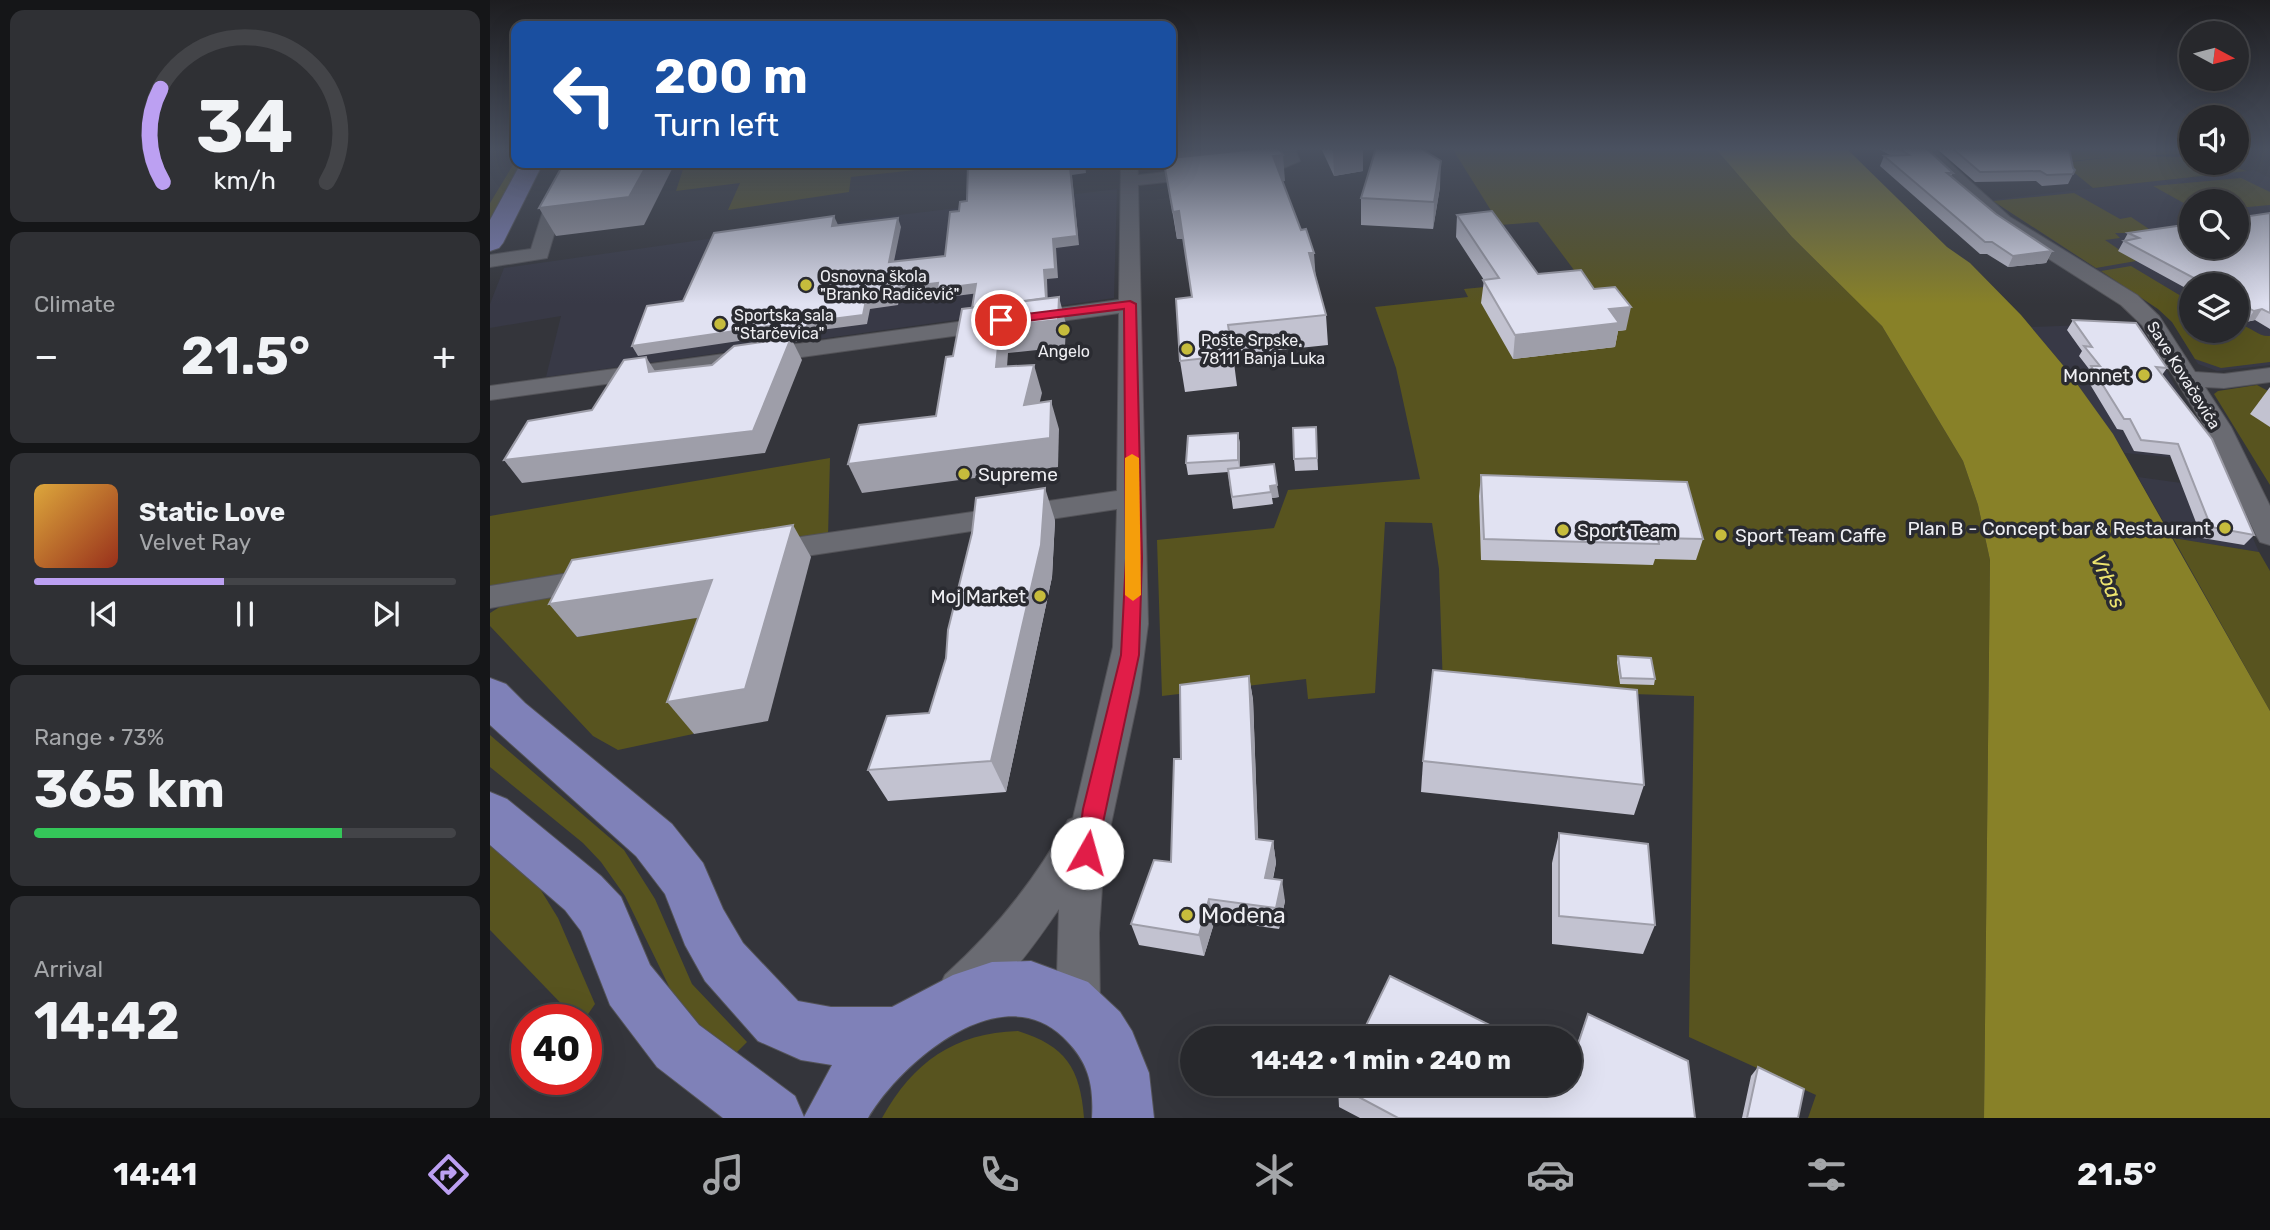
<!DOCTYPE html>
<meta charset="utf-8">
<style>
body{margin:0;font-family:Rubik,sans-serif;background:#2f3034;color:#f1f3f6;height:100vh;display:flex;flex-direction:column;font-size:26px;white-space:nowrap}
*{box-sizing:border-box;margin:0}
p{font-size:23px;color:#a4a6a9}
.icon{flex:none;width:38px;height:38px;fill:none;stroke:currentColor;stroke-width:2;stroke-linecap:round;stroke-linejoin:round}
.map{position:relative;flex:1;overflow:hidden}
.panel{display:flex;flex-direction:column;gap:10px;padding:10px;background:#151618;width:490px}
.panel>*{flex:none}
.top-card{position:absolute;left:21px;top:21px;width:665px;height:147px;border-radius:14px;box-shadow:0 7px 28px #0002,0 0 0 2px #434448;background:#1a4fa0;color:#fff;overflow:hidden}
.needle{width:46px;rotate:97deg}
.controls{position:absolute;left:1689px;top:21px;display:grid;gap:14px}
.controls a{display:grid;place-items:center;width:70px;height:70px;border-radius:50%;background:#27282c;box-shadow:0 7px 28px #0002,0 0 0 2px #434448;font-size:35px}
.speed{position:absolute;left:21px;top:1004px;display:flex;gap:14px;font-size:35px;font-weight:700;text-align:center}
.speed>*{display:grid;place-content:center;width:91px;height:91px;border-radius:50%;background:#27282c;box-shadow:0 7px 28px #0002,0 0 0 2px #434448;line-height:1}
.speed .limit{border:10px solid #d22;background:#fff;color:#111}
.pin{position:absolute;display:grid;place-items:center;width:60px;height:60px;color:#fff;margin:-30px;border:4px solid #fff;border-radius:50%;box-shadow:0 2px 7px #0007}
.me{position:absolute;width:77px;margin:-38px;rotate:7deg;stroke-linejoin:round;filter:drop-shadow(0 0 5px #0008)}
.turn{display:flex;align-items:center;gap:24px;height:147px;padding:0 28px;font-size:32px}
.turn .icon{width:91px;height:91px;stroke-width:2.5}
.turn b{display:block;font-size:49px;line-height:60px}
.big{font-size:52px;font-weight:700;line-height:1.1}
.panel .card{flex:1;display:flex;flex-direction:column;justify-content:center;gap:10px;min-width:0;padding:0 24px;border-radius:14px;background:#2f3034}
.panel .dial{align-items:center;gap:0}
.dial svg{height:182px;overflow:visible;fill:none;stroke:#434448;stroke-width:7;stroke-linecap:round;text-anchor:middle}
.dial text{fill:#f1f3f6;stroke:none}
.song{display:flex;align-items:center;gap:21px}
.cover{width:84px;height:84px;border-radius:10px;background:linear-gradient(135deg,hsl(40 70% 55%),hsl(10 70% 35%))}
.played{height:7px;border-radius:4px;background:linear-gradient(90deg,#bca0f2 45%,#434448 45%)}
.keys{display:flex;justify-content:space-around;direction:ltr}
.heat{display:flex;justify-content:space-between;align-items:center;font-size:38px;direction:ltr}
.charge{height:10px;border-radius:5px;background:linear-gradient(90deg,#34c759 73%,#434448 0)}
.trip{position:absolute;left:690px;top:1026px;width:402px;height:70px;border-radius:35px;background:#27282c;box-shadow:0 7px 28px #0002,0 0 0 2px #434448;font-weight:700;line-height:70px;text-align:center}
.dock{display:flex;height:112px;justify-content:space-around;align-items:center;background:#101012;color:#a4a6a9}
.dock .icon{width:49px;height:49px}
.dock .selected{color:#bca0f2}
.dock b{font-size:32px;color:#f1f3f6}
main{display:flex;flex:1;min-height:0}
.map>svg:first-child{display:block}
.built{fill:#383946;fill-rule:evenodd}
.green{fill:#58541f}
.water{fill:#888128}
.lines{fill:none;stroke-linecap:round;stroke-linejoin:round}
.minor-casing{stroke:#535358;stroke-width:2}
.major-casing{stroke:#535358;stroke-width:2}
.minor{fill:#6a6b72;fill-rule:evenodd}
.major{fill:#7f81b8;fill-rule:evenodd}
.wall{fill:#c2c2d0}
.shaded-wall{fill:#9e9ea9}
.building{fill:#e1e2f2;stroke:#9e9ea9;stroke-width:2}
.route{fill:#e11d48;stroke:#92132f;stroke-width:2}
.slow{fill:#f59e0b}
.poi-dot{fill:#c6bc3c;stroke:#2a2b31;stroke-width:2.5}
.labels{text-anchor:middle;stroke-width:7;stroke-linejoin:round;paint-order:stroke}
.far-poi-label{font-size:16px;fill:#efeff3;stroke:#2a2b31;text-anchor:start}
.far-street-label{font-size:16px;fill:#efeff3;stroke:#2a2b31}
.poi-label{font-size:19px;fill:#efeff3;stroke:#2a2b31;text-anchor:end}
.water-label{font-size:21px;font-style:italic;fill:#ede46f;stroke:#2a2b31}
.near-poi-label{font-size:23px;fill:#efeff3;stroke:#2a2b31;text-anchor:start}
</style>
<main>
<section class="panel">
<div class="card dial"><svg viewBox="0 0 100 80">
<path d="M14 69A42 42 0 1 1 86 69"/>
<path d="M14 69A42 42 0 0 1 13 28" stroke="#bca0f2"/>
<text x="50" y="56" font-size="32" font-weight="700">34</text>
<text x="50" y="72" font-size="11">km/h</text>
</svg></div>
<div class="card"><p>Climate</p>
<div class="heat"><a>−</a><b class="big">21.5°</b><a>+</a></div>
</div>
<div class="card">
<div class="song"><i class="cover"></i><div><b>Static Love</b><p>Velvet Ray</p></div></div>
<div class="played"></div>
<div class="keys"><svg class="icon" aria-label="previous" viewBox="0 0 24 24"><path d="M18 5L8 12l10 7zM5 5v14"/></svg><svg class="icon" aria-label="pause" viewBox="0 0 24 24"><path d="M8 5v14M16 5v14"/></svg><svg class="icon" aria-label="next" viewBox="0 0 24 24"><path d="M6 5l10 7-10 7zM19 5v14"/></svg></div>
</div>
<div class="card"><p>Range · 73%</p><b class="big">365 km</b><div class="charge"></div></div>
<div class="card"><p>Arrival</p><b class="big">14:42</b></div>
</section>
<div class="map">
<svg width="1780" height="1118" viewBox="0 0 1780 1118">
<rect width="100%" height="100%" fill="#34353b"/>
<g class="built">
<path d="M1764,170L1780,178V365L1727,371L1708,364L1680,319L1668,309L1501,200ZM1701,201H1746V247H1701ZM1701,285H1746V331H1701Z"/>
<path d="M627,189L624,298L56,377L71,316L0,328V304L14,268L260,233Z"/>
<path d="M1649,323L1729,462L1635,453L1577,370L1541,327Z"/>
<path d="M1648,477L1742,490L1769,552L1683,538Z"/>
</g>
<g class="green">
<path d="M962,148H1225L1302,237L1392,326L1473,461L1488,505L1500,560L1494,1118H1318L1326,1095L1199,1037L1204,696L953,688L949,569L942,523L895,522L885,693L818,699L816,679L672,696L667,540L784,528L798,490L930,479L906,368L885,307L978,297L974,289L1090,278L1048,222L1010,225Z"/>
<path d="M1522,148H1701V153L1653,156L1699,157L1701,163H1729L1757,171L1603,188L1581,170V162L1621,157L1581,161Z"/>
<path d="M26,160V163H33L0,223V203Z"/>
<path d="M195,163H443L444,168L361,177L359,192L238,210L250,183L186,191Z"/>
<path d="M1751,178L1780,192V205L1747,208L1746,201H1701V207L1663,186Z"/>
<path d="M1584,193L1630,219L1641,217L1665,233H1625L1630,238L1615,240L1646,261L1606,268L1503,201Z"/>
<path d="M1641,266L1701,302V331H1746L1747,325C1759,324 1767,337 1780,336V362L1731,368L1705,359L1682,322L1668,309L1611,271Z"/>
<path d="M1767,385L1780,392V485L1724,394L1728,391Z"/>
<path d="M340,458L338,537L0,586V516Z"/>
<path d="M1683,538L1769,552L1780,571V711Z"/>
<path d="M108,589L86,637L243,612L203,734L128,750L103,736L0,626V613L16,603Z"/>
<path d="M0,735L134,850L165,899L202,984L257,1042L243,1056L190,1009L135,896L111,862L93,843L0,767Z"/>
<path d="M0,838L44,879L68,918L105,1004L94,1020H87L0,930Z"/>
<path d="M528,1031C576,1046 590,1068 594,1118H392C423,1062 464,1033 528,1031Z"/>
</g>
<path class="water" d="M1225,148H1356L1457,247L1480,263L1531,315L1577,370L1623,434L1780,711V1118H1494L1500,560L1488,505L1473,461L1392,326L1302,237Z"/>
<g class="lines">
<g class="minor-casing">
<g id="minor">
<path d="M789,148H805L810,161L789,170L648,185L658,624L649,693L614,857L609,933L610,1009L604,1025L588,1031L572,1025L566,1009L569,909C544,945 512,994 470,1012L455,1005L448,990L455,975C505,930 546,879 578,820L583,818L623,647L627,509L276,562L266,559L261,552L266,545L276,542L627,491L629,313L0,400V386L629,300L631,163H647L648,175L787,160L792,158Z"/>
<path d="M1426,148H1443L1520,217L1647,295L1669,316L1705,372L1734,374L1780,368V382L1734,388L1715,387L1741,427L1780,506V545L1770,542L1766,535L1715,427L1652,325L1631,305L1506,225Z"/>
<path d="M79,163H97L74,201L57,258L0,267V255L41,249L56,201Z"/>
<path d="M109,568L120,571L124,579L120,587L0,608V586Z"/>
</g>
</g>
<g class="major-casing">
<g id="major">
<path d="M31,163H53L13,243L9,248L0,251V220Z"/>
<path d="M0,678L16,684L35,703L182,824L213,863L233,909L253,943L308,1001L341,1007H402L463,975L502,962L541,961L598,982L630,1012L642,1031L659,1073L664,1118H602C604,1083 598,1061 573,1037C511,977 412,1061 378,1118H233L167,1067L120,1005L91,931L75,910L0,845V792L17,799L111,876L131,897L160,965L209,1025L305,1096L314,1117L342,1065L311,1060L268,1041L215,981L195,945L175,894L146,856L0,725Z"/>
</g>
</g>
<use href="#minor" class="minor"/>
<use href="#major" class="major"/>
</g>
<g class="wall">
<path d="M831,148H873V171L844,176Z"/>
<path d="M1387,148H1436L1463,173L1461,176L1506,214L1562,251L1556,263L1518,267L1497,254H1490L1390,166L1394,156L1400,155Z"/>
<path d="M1446,148H1579L1583,168L1585,170L1578,184L1552,186L1546,181L1485,182Z"/>
<path d="M674,163L795,181H792L826,277L836,315L838,345L743,355L747,386L695,392L690,361L702,297L693,239H687Z"/>
<path d="M950,187L943,229L871,225V198Z"/>
<path d="M1780,213V329L1765,320L1756,322L1746,316V285H1701V291L1628,251L1638,233Z"/>
<path d="M967,215L1048,274L1136,330L1128,331L1125,347L1023,359L991,303L994,280L966,237Z"/>
<path d="M1583,320L1677,368L1672,375L1764,535L1754,545L1712,538L1680,455L1644,451L1633,430L1627,429L1595,376L1599,369L1589,356L1592,351L1577,330Z"/>
<path d="M1780,387V427L1760,414Z"/>
<path d="M826,427L828,470L805,471L804,459Z"/>
<path d="M748,433L750,444V468L789,497L782,498L783,504L743,509L738,472L698,475L696,463Z"/>
<path d="M991,475L1213,539L1206,560L1165,559L1163,565L991,560L989,496Z"/>
<path d="M565,520L562,577L516,792L398,801L378,770L439,713Z"/>
<path d="M1128,656L1165,679L1164,685L1130,684L1127,662Z"/>
<path d="M759,676L763,700L768,839L783,841L786,863L783,879L795,901L789,929L725,920L714,956L649,945L641,924L681,862Z"/>
<path d="M933,761L1154,785L1144,815L931,792Z"/>
<path d="M1069,833L1165,925L1153,954L1062,944V863Z"/>
<path d="M1098,1014L1205,1118H870L849,1107L848,1086L1080,1064Z"/>
<path d="M1268,1067L1308,1118H1252L1261,1076Z"/>
</g>
<g class="shaded-wall">
<path d="M693,148H783L793,155L795,181L785,182L681,163V149Z"/>
<path d="M859,148H873V171L844,176L843,150Z"/>
<path d="M951,161L950,187L943,229L944,202Z"/>
<path d="M158,163H185L154,225L66,236L49,208Z"/>
<path d="M447,163H470L447,165Z"/>
<path d="M595,165L596,173L582,175L589,245L566,248L568,278L557,279L558,307L484,317L554,270L580,167Z"/>
<path d="M689,211L693,239H687L683,212Z"/>
<path d="M344,216L348,225L342,226Z"/>
<path d="M408,218L411,227L402,271L399,262Z"/>
<path d="M1562,251L1556,263L1518,267L1523,256Z"/>
<path d="M819,253H824L826,281Z"/>
<path d="M448,283L486,284L489,293L450,298L448,293L410,297L408,305L380,309L377,324L323,331L320,340L303,342L312,360L275,453L32,483L14,460L279,345L275,337L148,356L142,346L286,325L319,322L406,288Z"/>
<path d="M569,297L576,324L575,347L518,353L515,395L506,367L510,326Z"/>
<path d="M1141,307L1136,330L1128,331L1125,347L1023,359L1025,335L1119,309Z"/>
<path d="M1772,309L1765,320L1756,322L1764,311Z"/>
<path d="M156,357L170,379L159,372Z"/>
<path d="M544,365L552,393L542,433L534,405Z"/>
<path d="M561,401L569,429L568,467L372,493L358,464Z"/>
<path d="M748,433L750,444V472L748,460Z"/>
<path d="M787,485L789,497L782,498L780,486Z"/>
<path d="M555,488L565,520L562,577L516,792L501,761Z"/>
<path d="M303,525L321,557L278,721L204,734L177,702Z"/>
<path d="M222,580L244,612L87,637L59,604Z"/>
<path d="M759,676L763,700L769,861L766,839Z"/>
<path d="M783,841L786,863L778,899L775,878Z"/>
<path d="M792,880L795,901L789,929L786,908Z"/>
<path d="M719,899L725,920L714,956L709,935Z"/>
</g>
<g class="building">
<path d="M777,148H789L793,155L783,156L811,230L816,229L824,253H819L836,315L738,325L743,355L690,361L686,299L702,297L689,211L683,212L674,163H681V158Z"/>
<path d="M841,148H859L843,150Z"/>
<path d="M886,148H930L951,161L944,202L871,198Z"/>
<path d="M1408,148H1436L1463,173H1457L1506,214L1562,251L1523,256L1502,242H1495L1394,156L1419,155Z"/>
<path d="M1462,148H1579L1583,168L1585,170L1583,174L1557,175L1550,171L1490,172Z"/>
<path d="M74,163H158L139,197L49,208Z"/>
<path d="M478,163H594L595,165L580,167L587,236L563,239L565,269L554,270L556,298L482,308L486,284L447,289L448,283L406,288L405,296L376,300L373,315L319,322L315,330L275,336L286,325L142,346L157,306L193,301L224,233L344,216L342,226L408,218L399,262L455,256L460,212L469,211L470,202L477,201Z"/>
<path d="M1002,211L1048,274L1091,270L1104,289L1125,287L1141,307L1119,309L1129,323L1025,335L993,280L1009,278L967,215Z"/>
<path d="M1780,213V313L1772,309L1764,311L1746,301V285H1717L1634,241L1649,238L1638,233L1701,224V247H1746V218Z"/>
<path d="M569,297L568,320L510,326L506,367L544,365L534,405L561,401L560,438L358,464L369,425L446,416L456,357L463,356L472,309Z"/>
<path d="M1583,320L1646,323L1677,368L1666,367L1722,439L1764,535L1721,527L1688,444L1651,440L1640,419H1634L1601,366H1610L1594,346L1602,347Z"/>
<path d="M301,338L263,431L14,460L38,421L102,410L134,360L156,357L159,372L222,365L244,346Z"/>
<path d="M826,427L827,458L804,459L803,428Z"/>
<path d="M748,433V460L696,463L698,436Z"/>
<path d="M784,464L787,485L780,486L781,492L742,497L738,469Z"/>
<path d="M991,475L1197,482L1213,539L1168,538L1169,544L994,539Z"/>
<path d="M555,488L551,545L501,761L378,770L397,716L439,713L456,658L458,630L482,533L486,498Z"/>
<path d="M303,525L255,689L177,702L222,580L59,604L82,560Z"/>
<path d="M1128,656L1161,658L1165,679L1131,678Z"/>
<path d="M943,670L1147,690L1154,785L933,761Z"/>
<path d="M759,676L766,839L783,841L775,878L792,880L786,908L719,899L709,935L641,924L664,860L681,862L684,759H691L690,685Z"/>
<path d="M1069,833L1158,844L1165,925L1069,916Z"/>
<path d="M900,976L1026,1038H870Z"/>
<path d="M1098,1014L1198,1061L1205,1118H908L848,1086L849,1083H1080V1064L1081,1065Z"/>
<path d="M1268,1067L1314,1089L1308,1118H1257Z"/>
</g>
<linearGradient id="sky" x2="0" y2="1"><stop stop-color="#1d1d20"/><stop offset="0.49" stop-color="#4a5160"/><stop offset="1" stop-color="#4a5160" stop-opacity="0"/></linearGradient>
<rect width="1780" height="304" fill="url(#sky)"/>
<path class="route" d="M640,301L646,304L652,558L649,655L605,860L597,862L590,860L587,853L593,809L631,655L636,558L634,309L511,324L505,320L511,317Z"/>
<path class="slow" d="M642,454L649,458L651,595L643,601L635,595V458Z"/>
<g class="poi-dot">
<circle cx="316" cy="285" r="7"/>
<circle cx="230" cy="324" r="7"/>
<circle cx="574" cy="330" r="7"/>
<circle cx="697" cy="349" r="7"/>
<circle cx="1654" cy="375" r="7"/>
<circle cx="474" cy="474" r="7"/>
<circle cx="1735" cy="528" r="7"/>
<circle cx="1073" cy="530" r="7"/>
<circle cx="1231" cy="535" r="7"/>
<circle cx="550" cy="596" r="7"/>
<circle cx="697" cy="915" r="7"/>
</g>
<g class="labels">
<g class="far-poi-label">
<text x="330" y="282">Osnovna škola<tspan x="330" dy="18">"Branko Radičević"</tspan></text>
<text x="244" y="321">Sportska sala<tspan x="244" dy="18">"Starčevica"</tspan></text>
<text x="711" y="346">Pošte Srpske,<tspan x="711" dy="18">78111 Banja Luka</tspan></text>
<text x="574" y="357" text-anchor="middle">Angelo</text>
</g>
<g class="far-street-label">
<text transform="translate(1694 375) rotate(58)" y="6">Save Kovačevića</text>
</g>
<g class="poi-label">
<text x="1640" y="382">Monnet</text>
<text x="488" y="481" text-anchor="start">Supreme</text>
<text x="1721" y="535">Plan B - Concept bar &amp; Restaurant</text>
<text x="1087" y="537" text-anchor="start">Sport Team</text>
<text x="1245" y="542" text-anchor="start">Sport Team Caffe</text>
<text x="536" y="603">Moj Market</text>
</g>
<g class="water-label">
<text transform="translate(1618 581) rotate(67)" y="7">Vrbas</text>
</g>
<g class="near-poi-label">
<text x="711" y="923">Modena</text>
</g>
</g>
</svg>
<div class="controls">
<a><svg class="needle" viewBox="-14 -14 28 28"><path d="M0-13l5 13h-10z" fill="#e53935"/><path d="M0 13l5-13h-10z" fill="#a4a6a9"/></svg></a>
<a><svg class="icon" aria-label="sound" viewBox="0 0 24 24"><path d="M4 9h4l5-4v14l-5-4H4zM17 9q2 3 0 6"/></svg></a>
<a><svg class="icon" aria-label="search" viewBox="0 0 24 24"><circle cx="10" cy="10" r="6"/><path d="M15 15l6 6"/></svg></a>
<a><svg class="icon" aria-label="layers" viewBox="0 0 24 24"><path d="M12 4l9 5-9 5-9-5zM3 14l9 5 9-5"/></svg></a>
</div>
<div class="speed"><div class="limit">40</div></div>
<div class="pin" style="left:511px;top:320px;background:#d93025"><svg class="icon" aria-label="arrive" viewBox="0 0 24 24"><path d="M6 21V4h12l-3 4 3 4H6"/></svg></div>
<svg class="me" style="left:597px;top:853px" viewBox="-20 -20 40 40"><circle r="19" fill="#fff"/><path d="M0-13L10 11 0 6-10 11z" fill="#e11d48"/></svg>
<div class="trip">14:42 · 1 min · 240 m</div>
<div class="top-card">
<div class="turn"><svg class="icon" aria-label="left" viewBox="0 0 24 24"><path d="M17 20v-9H6M10 6l-5 5 5 5"/></svg><div><b>200 m</b>Turn left</div></div>
</div>
</div>
</main>
<nav class="dock">
<b>14:41</b>
<svg class="icon selected" aria-label="directions" viewBox="0 0 24 24"><path d="M12 3l9 9-9 9-9-9zM9 14v-3h6M13 9l2 2-2 2"/></svg>
<svg class="icon" aria-label="music" viewBox="0 0 24 24"><path d="M9 18V5l10-2v13"/><circle cx="6" cy="18" r="3"/><circle cx="16" cy="16" r="3"/></svg>
<svg class="icon" aria-label="phone" viewBox="0 0 24 24"><path d="M5 4h4l2 5-3 2q2 4 5 5l2-3 5 2v4C11 20 4 13 5 4z"/></svg>
<svg class="icon" aria-label="climate" viewBox="0 0 24 24"><path d="M12 3v18M4 7l16 10M4 17L20 7"/></svg>
<svg class="icon" aria-label="car" viewBox="0 0 24 24"><path d="M5 17H2v-5l4-1 3-4h7l3 4 3 1v5h-3M9 17h6M6 11h13"/><circle cx="7" cy="17" r="2"/><circle cx="17" cy="17" r="2"/></svg>
<svg class="icon" aria-label="filters" viewBox="0 0 24 24"><path d="M4 7h16M4 17h16"/><circle cx="9" cy="7" r="2"/><circle cx="15" cy="17" r="2"/></svg>
<b>21.5°</b>
</nav>
